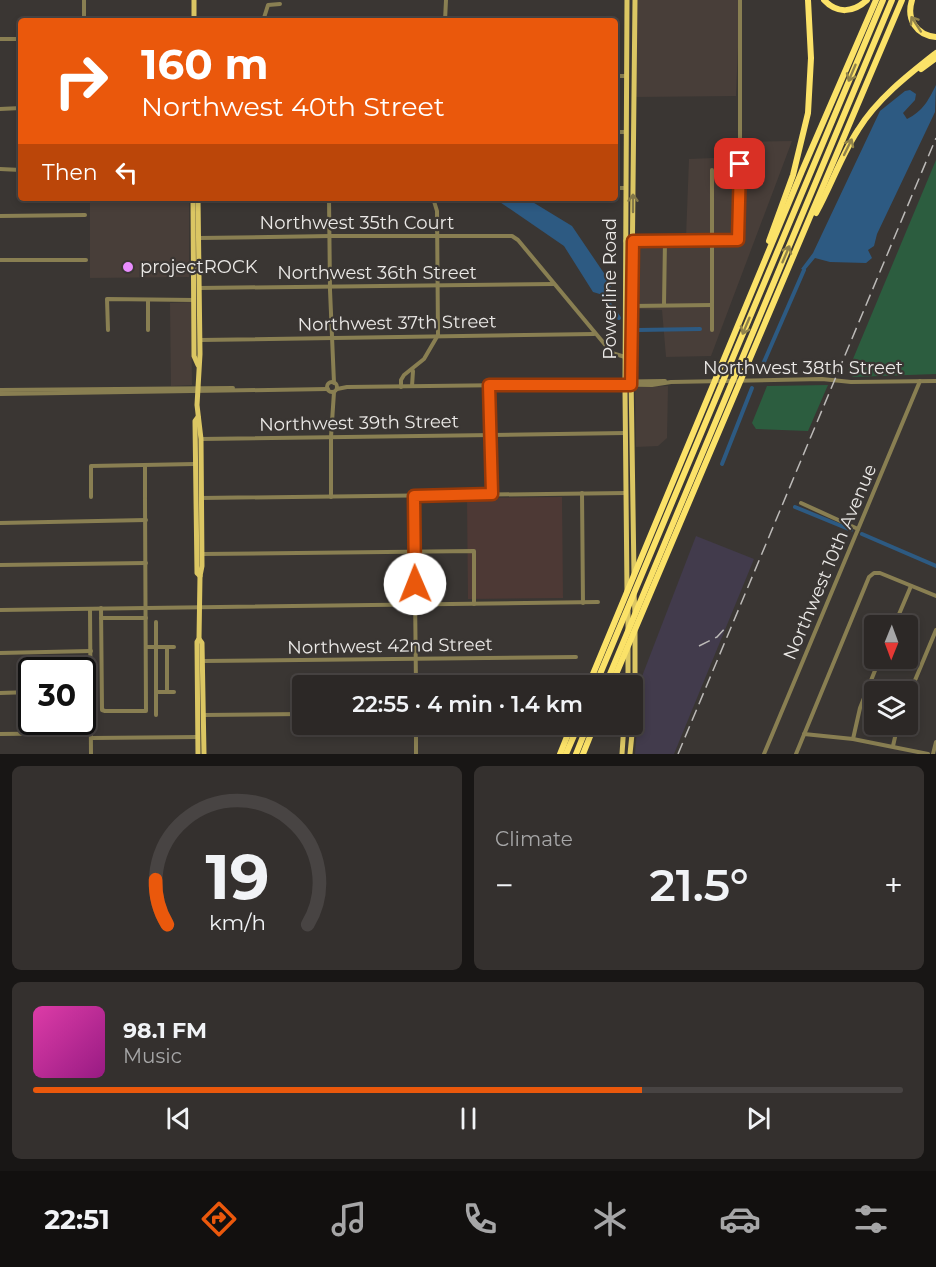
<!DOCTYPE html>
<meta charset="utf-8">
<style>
body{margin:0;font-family:Montserrat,sans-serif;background:#34302e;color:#f1f3f6;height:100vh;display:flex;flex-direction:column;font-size:22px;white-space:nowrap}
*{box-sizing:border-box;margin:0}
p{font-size:20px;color:#a6a6a7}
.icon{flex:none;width:33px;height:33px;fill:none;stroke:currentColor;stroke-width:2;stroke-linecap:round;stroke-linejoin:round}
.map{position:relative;height:754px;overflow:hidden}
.drawer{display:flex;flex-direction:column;gap:12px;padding:12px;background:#181615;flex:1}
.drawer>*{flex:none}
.hud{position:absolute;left:18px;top:18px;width:600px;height:183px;border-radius:6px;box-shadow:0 3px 9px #0003,0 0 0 2px #484443;background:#ea580c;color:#fff;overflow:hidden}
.needle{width:39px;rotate:181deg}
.buttons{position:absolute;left:864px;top:615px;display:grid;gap:12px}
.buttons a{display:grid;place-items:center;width:54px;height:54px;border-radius:6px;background:#2c2826;box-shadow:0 3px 9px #0003,0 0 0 2px #484443;font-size:30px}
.speed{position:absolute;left:18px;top:657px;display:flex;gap:12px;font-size:30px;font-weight:700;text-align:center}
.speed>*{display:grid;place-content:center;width:78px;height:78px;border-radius:50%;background:#2c2826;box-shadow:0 3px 9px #0003,0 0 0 2px #484443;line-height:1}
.speed .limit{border:3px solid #111;border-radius:9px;background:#fff;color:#111}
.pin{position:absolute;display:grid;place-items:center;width:51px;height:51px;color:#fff;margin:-26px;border-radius:12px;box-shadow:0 3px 9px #0006}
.me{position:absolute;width:66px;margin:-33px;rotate:359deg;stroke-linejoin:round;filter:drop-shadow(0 0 4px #0008)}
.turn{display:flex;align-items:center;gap:21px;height:126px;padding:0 24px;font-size:27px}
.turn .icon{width:78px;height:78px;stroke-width:2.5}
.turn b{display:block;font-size:42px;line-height:51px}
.then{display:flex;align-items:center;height:57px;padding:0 24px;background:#0003;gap:12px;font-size:22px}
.big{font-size:45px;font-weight:600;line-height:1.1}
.drawer .card{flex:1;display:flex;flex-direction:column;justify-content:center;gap:9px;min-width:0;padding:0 21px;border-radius:9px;background:#34302e}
.drawer .dial{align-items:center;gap:0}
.dial svg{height:156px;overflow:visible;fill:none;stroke:#484443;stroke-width:7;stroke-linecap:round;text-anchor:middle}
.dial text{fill:#f1f3f6;stroke:none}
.song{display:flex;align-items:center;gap:18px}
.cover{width:72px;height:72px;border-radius:9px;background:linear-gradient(135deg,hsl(320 70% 55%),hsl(310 70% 35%))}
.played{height:6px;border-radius:3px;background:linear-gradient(90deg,#ea580c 70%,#484443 70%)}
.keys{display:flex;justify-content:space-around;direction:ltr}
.heat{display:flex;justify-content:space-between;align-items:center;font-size:33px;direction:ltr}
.drawer .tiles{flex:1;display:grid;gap:12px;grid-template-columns:1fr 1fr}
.card:last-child{grid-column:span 2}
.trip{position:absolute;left:292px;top:675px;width:351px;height:60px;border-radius:6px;background:#2c2826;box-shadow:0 3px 9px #0003,0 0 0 2px #484443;font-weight:600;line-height:60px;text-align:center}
.tab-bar{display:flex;height:96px;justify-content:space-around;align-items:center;background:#12100f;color:#a6a6a7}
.tab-bar .icon{width:42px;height:42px}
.tab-bar .on{color:#ea580c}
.tab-bar b{font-size:27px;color:#f1f3f6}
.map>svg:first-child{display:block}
.built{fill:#483e39}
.industrial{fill:#423b4c}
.education{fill:#4d3935}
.green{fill:#2c5d3f}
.water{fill:#2d5a82}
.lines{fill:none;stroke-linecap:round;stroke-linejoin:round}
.canal{stroke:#2d5a82;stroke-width:4}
.minor{stroke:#897f52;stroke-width:4}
.major{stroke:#dbc663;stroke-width:5}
.highway{stroke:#fbe268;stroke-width:6}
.rail{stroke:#bcbab8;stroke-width:1.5;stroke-dasharray:12 6;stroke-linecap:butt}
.oneway{stroke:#91834b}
.oneway2{stroke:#827749}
.route-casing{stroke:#983908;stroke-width:15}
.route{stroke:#ea580c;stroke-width:10}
.poi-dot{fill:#e98dfe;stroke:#3a3633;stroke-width:2}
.labels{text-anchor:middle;stroke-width:4.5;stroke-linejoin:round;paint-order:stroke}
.street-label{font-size:18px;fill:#ebe9e7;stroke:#3a3633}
.poi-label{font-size:18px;fill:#ebe9e7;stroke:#3a3633;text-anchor:start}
</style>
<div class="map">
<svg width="936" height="754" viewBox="0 0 936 754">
<rect width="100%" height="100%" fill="#3a3633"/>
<g class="built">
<path d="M637,0H740L736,96L636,97Z"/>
<path d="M792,141L711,356L666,357L662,310L638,309V236L686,237L689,159L737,157L738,142Z"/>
<path d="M90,198H189V277L90,278Z"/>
<path d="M191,302L192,385L171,386L170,303Z"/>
<path d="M668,386L667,438L658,446L636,447L635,387Z"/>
</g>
<path class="industrial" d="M696,536L754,559L674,754H635L641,679Z"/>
<path class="education" d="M562,497L563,598L468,599L467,498Z"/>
<g class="green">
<path d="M936,160V374L853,377L848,371Z"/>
<path d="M828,385L808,431L756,429L752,423L767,386Z"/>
</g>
<g class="water">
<path d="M936,85L935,112L877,234L874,246L868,250L872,258L866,263L830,262L815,258L805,270L801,269L813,253L880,111L905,91L910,90L916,94L915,100L903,113L907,119C923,111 928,101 936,85Z"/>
<path d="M494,198H526L572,226L612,285L603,295L593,292L564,246Z"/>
</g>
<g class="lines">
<g class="canal">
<path d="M603,295L619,318"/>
<path d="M638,330L700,329"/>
<path d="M760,371L804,270"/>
<path d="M722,464L752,388"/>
<path d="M795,507L851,530"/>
<path d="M862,534L936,566"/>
</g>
<g class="minor">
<path d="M84,0V21"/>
<path d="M263,21L268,5L280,4"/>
<path d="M445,21L446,0"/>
<path d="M0,39H21"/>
<path d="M615,76H626"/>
<path d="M0,109L21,108"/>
<path d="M615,132H626"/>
<path d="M0,169L21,170"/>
<path d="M712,170V330"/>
<path d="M615,188H625"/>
<path d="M329,198L330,290L334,383"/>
<path d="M0,216L85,215"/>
<path d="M199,238L330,236H512L518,240L612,353L625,357"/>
<path d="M625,241L738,240L740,158V0"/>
<path d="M0,260H86"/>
<path d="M199,288L554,284"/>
<path d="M148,300V330"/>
<path d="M664,305L665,240"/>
<path d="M632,306L712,305"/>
<path d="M108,330L107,299L194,300"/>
<path d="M200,340L594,334"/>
<path d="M592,382L665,381"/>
<circle cx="332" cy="387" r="5"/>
<path d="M489,385L492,494"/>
<path d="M412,386L413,371"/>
<path d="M401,387V380L404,375L424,359L438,335L437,211L433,198"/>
<path d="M337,389L347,387L585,384L652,385L671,382L822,379L851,382L936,381"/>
<path d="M0,390L233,388"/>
<path d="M0,394L328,389"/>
<path d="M201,439L625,433"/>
<path d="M145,465V498"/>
<path d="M582,493L583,603"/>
<path d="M414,496L416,686"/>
<path d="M91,497V466L195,464"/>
<path d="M331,497V437L334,392"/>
<path d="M201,498L626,493"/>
<path d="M801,503L858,529"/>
<path d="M0,523L146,520"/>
<path d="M202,554L474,551V604"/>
<path d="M0,565L146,563"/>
<path d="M101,608L102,710L105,711H146L145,499"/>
<path d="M90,609L91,754"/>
<path d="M0,610L598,602"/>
<path d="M101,618H146"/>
<path d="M156,622V715"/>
<path d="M894,626L911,586"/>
<path d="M147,647H167"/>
<path d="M0,653L91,651"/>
<path d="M203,661L576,657"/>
<path d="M82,692H91"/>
<path d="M156,692H174"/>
<path d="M167,692V647H174"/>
<path d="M0,693L32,692"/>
<path d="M908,697L936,630"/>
<path d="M203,715L303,714"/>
<path d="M416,724V754"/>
<path d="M0,734L91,733"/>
<path d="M804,734L853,739L928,754"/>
<path d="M91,738L198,737"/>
<path d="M853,739L860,708L880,658"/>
<path d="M893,746L898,724"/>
<path d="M764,754L920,381"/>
<path d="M796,754L869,577L874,573H880L936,596"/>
<path d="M933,754L936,742"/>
</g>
<g class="major">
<path d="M194,0V21"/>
<path d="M627,0L625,391L627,591"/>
<path d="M193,198L194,356L198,365"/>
<path d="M198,417L195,421L197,573L200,576"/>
<path d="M634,575L631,375L635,0"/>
<path d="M634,593L635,614"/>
<path d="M628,609V630"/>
<path d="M199,639L202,643L204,754"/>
<path d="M628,686V648"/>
<path d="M633,720L635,683V632"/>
<path d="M198,754L197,642L199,639L200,576L202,566L201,439L197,405L200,354L198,198"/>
<path d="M622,754L624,724"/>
<path d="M630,754L633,724"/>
</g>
<g class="highway">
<path d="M824,0C837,14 853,13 867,0"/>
<path d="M912,0C906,19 916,35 936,37"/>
<path d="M921,69L936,58"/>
<path d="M816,213C831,186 841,156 858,130C877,99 908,75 936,53"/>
<path d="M769,241L793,175L808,113L811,58L808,0"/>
<path d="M588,686L802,171L876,0"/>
<path d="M595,686L883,0"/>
<path d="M605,686L892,0"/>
<path d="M611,686L902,0"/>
<path d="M560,754L572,724"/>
<path d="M566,754L579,724"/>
<path d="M576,754L588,724"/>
<path d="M583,754L595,724"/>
</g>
<g class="rail">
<path d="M699,646L717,637L727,626"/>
<path d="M678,754L936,138"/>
</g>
</g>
<defs><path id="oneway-shaft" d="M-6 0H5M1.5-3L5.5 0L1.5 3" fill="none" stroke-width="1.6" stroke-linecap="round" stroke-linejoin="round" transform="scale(1.5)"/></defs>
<g class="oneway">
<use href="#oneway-shaft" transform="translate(916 24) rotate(-123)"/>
<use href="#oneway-shaft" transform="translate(852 73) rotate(113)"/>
<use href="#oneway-shaft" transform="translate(848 147) rotate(-64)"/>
<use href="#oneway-shaft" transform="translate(786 254) rotate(-67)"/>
<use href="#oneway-shaft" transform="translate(746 326) rotate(113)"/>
</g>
<use class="oneway2" href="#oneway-shaft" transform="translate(633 203) rotate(-90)"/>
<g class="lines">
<g class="route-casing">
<path id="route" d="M415,584L414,496L492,494L489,385H631L633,241L738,240L740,164"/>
</g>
<use href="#route" class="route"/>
</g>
<circle class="poi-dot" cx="128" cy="267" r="6"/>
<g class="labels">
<g class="street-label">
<text x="357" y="229">Northwest 35th Court</text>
<text x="377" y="279">Northwest 36th Street</text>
<text transform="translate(610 289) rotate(-90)" y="6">Powerline Road</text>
<text transform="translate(397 323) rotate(-1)" y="6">Northwest 37th Street</text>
<text x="803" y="374">Northwest 38th Street</text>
<text transform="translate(359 423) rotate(-1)" y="6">Northwest 39th Street</text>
<text transform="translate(830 562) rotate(-67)" y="6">Northwest 10th Avenue</text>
<text transform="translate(390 646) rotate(-1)" y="6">Northwest 42nd Street</text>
</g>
<g class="poi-label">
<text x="140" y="273">projectROCK</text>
</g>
</g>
</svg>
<div class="buttons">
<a><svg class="needle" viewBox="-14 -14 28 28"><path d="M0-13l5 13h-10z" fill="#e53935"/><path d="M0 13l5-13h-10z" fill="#a6a6a7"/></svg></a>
<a><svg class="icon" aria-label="layers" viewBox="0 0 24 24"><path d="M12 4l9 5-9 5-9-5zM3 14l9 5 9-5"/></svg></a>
</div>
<div class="speed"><div class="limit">30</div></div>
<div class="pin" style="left:740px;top:164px;background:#d93025"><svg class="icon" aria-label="arrive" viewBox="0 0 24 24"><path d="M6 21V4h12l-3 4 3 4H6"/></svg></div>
<svg class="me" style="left:415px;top:584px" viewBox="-20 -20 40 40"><circle r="19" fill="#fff"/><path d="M0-13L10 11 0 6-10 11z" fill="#ea580c"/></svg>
<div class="trip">22:55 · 4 min · 1.4 km</div>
<div class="hud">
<div class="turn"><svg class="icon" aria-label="right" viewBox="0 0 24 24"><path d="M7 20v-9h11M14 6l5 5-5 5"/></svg><div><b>160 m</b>Northwest 40th Street</div></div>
<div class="then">Then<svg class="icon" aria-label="left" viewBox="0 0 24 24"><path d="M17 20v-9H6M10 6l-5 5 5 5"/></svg></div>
</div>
</div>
<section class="drawer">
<div class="tiles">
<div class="card dial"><svg viewBox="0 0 100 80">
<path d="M14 69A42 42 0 1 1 86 69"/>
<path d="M14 69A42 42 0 0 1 8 46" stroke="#ea580c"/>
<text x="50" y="56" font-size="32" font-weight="700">19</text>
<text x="50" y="72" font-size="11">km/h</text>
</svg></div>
<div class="card"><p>Climate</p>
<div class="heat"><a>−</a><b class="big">21.5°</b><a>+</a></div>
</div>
<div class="card">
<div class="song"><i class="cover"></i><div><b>98.1 FM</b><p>Music</p></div></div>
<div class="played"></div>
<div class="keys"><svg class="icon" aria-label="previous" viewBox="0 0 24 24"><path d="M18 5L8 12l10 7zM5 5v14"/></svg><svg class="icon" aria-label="pause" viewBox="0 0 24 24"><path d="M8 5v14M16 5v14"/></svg><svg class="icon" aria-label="next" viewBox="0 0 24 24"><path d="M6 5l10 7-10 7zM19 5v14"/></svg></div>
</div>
</div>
</section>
<nav class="tab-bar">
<b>22:51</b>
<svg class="icon on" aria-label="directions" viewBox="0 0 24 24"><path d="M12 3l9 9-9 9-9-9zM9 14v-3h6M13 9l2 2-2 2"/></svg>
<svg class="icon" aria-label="music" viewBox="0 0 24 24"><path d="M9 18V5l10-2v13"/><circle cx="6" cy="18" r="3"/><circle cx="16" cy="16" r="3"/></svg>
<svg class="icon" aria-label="phone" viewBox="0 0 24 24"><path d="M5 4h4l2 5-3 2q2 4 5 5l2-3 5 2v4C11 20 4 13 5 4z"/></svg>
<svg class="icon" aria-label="climate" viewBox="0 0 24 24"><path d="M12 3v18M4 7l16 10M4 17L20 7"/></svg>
<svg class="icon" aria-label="car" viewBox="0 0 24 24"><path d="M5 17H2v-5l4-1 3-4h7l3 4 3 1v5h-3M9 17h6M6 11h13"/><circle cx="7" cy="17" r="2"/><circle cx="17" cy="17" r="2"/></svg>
<svg class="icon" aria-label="filters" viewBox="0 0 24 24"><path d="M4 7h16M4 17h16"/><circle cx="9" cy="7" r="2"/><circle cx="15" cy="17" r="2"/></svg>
</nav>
